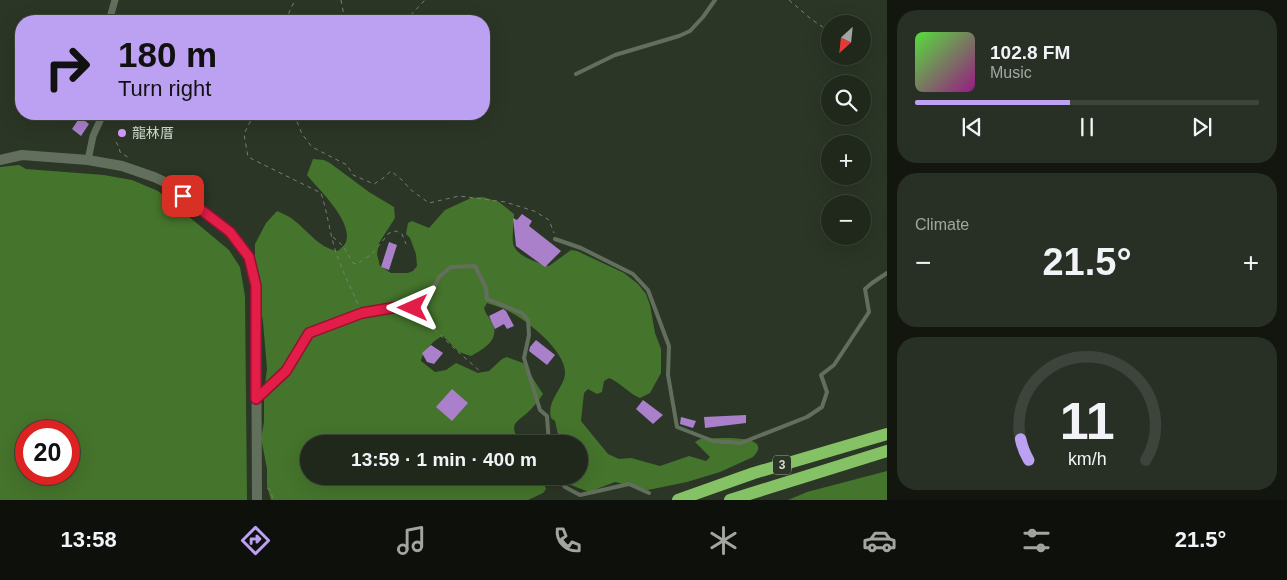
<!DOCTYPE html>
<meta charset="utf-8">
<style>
body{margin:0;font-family:Helvetica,"Noto Sans TC",sans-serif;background:#283025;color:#f1f3f6;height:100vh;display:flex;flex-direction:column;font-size:19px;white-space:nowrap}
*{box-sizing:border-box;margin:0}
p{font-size:16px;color:#a2a6a3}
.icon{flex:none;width:28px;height:28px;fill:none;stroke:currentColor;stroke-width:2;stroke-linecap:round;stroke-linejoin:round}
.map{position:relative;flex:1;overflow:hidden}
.side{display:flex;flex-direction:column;gap:10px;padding:10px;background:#12160f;width:400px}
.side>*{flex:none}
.top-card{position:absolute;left:15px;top:15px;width:475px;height:105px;border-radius:20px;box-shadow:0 5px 20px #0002,0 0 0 1px #3d443b;background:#bca0f2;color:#111;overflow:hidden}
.needle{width:32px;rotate:207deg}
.fabs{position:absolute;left:821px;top:15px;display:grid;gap:10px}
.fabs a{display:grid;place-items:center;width:50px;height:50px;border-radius:50%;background:#20281c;box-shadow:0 5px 20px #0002,0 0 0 1px #3d443b;font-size:25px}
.speed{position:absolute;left:15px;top:420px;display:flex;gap:10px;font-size:25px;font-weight:700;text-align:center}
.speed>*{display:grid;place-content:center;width:65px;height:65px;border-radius:50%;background:#20281c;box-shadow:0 5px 20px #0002,0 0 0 1px #3d443b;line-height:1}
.speed .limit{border:8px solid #d22;background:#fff;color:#111}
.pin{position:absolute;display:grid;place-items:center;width:42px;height:42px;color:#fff;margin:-21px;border-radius:10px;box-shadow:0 2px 8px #0006}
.me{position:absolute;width:55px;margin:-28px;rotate:270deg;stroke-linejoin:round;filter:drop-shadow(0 0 4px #0008)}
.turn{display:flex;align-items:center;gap:18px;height:105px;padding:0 20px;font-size:22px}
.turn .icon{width:65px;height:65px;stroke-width:2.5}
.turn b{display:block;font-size:35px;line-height:42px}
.big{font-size:38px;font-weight:600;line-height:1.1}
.side .widget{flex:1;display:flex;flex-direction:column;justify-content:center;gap:8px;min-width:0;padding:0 18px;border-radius:20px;background:#283025}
.side .dial{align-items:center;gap:0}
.dial svg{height:130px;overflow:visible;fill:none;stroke:#3d443b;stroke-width:7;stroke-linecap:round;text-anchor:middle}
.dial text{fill:#f1f3f6;stroke:none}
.song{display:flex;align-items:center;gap:15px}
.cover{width:60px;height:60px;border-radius:8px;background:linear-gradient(135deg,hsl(110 70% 55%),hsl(310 70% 35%))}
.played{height:5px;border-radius:2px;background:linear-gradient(90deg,#bca0f2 45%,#3d443b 45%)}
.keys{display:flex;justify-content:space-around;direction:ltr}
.heat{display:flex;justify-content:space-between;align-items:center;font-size:28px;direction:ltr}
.trip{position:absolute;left:300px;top:435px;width:288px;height:50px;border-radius:25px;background:#20281c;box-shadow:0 5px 20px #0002,0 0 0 1px #3d443b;font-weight:600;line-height:50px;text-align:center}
.tab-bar{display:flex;height:80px;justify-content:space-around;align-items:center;background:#0d100b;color:#a2a6a3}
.tab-bar .icon{width:35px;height:35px}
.tab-bar .current{color:#bca0f2}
.tab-bar b{font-size:22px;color:#f1f3f6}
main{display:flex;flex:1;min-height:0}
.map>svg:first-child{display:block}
.forest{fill:#45742c;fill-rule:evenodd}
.building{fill:#aa80cb}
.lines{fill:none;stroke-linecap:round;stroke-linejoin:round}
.path{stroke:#778073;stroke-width:1;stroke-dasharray:4 4;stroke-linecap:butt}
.lane{stroke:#636f5d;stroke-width:4}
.street{stroke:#636f5d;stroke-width:7}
.secondary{stroke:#636f5d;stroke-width:10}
.highway{stroke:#85c266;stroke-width:12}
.route-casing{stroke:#92132f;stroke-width:12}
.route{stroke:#e11d48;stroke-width:9}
.poi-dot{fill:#d29dfd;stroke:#2b3626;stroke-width:2}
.labels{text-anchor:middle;stroke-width:5;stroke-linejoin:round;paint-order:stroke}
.shield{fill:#2b3626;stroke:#a2aa9e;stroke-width:1}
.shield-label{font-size:12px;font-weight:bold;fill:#d5dcd2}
.poi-label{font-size:14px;fill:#d5dcd2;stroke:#2b3626;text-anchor:start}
</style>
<main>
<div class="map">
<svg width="887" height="500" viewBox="0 0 887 500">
<rect width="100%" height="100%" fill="#2b3626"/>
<g class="forest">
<path d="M313,159L324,160L330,163L369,192L394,207L395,218L379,243L377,254L380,266L391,273H408L413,271L417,266L416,254L410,238L406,234L408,223L412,221L429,228L445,210L471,198L483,197L499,202L514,214C514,223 512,234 513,243C515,256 538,263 549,266L571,250L577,251L624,273L638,284L646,294L650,305L655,333L661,349V373L650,393L640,398C628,393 621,383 609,378L604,381L602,392L597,394L588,389L584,393L581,421L608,454L619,459L631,458L660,466L689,456L706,461L710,457L695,442L700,439C708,439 778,432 753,457L720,472L687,482L648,490L615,482L589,492L563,482L561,476H579V444H560L555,421L551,418C547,403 559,392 564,379C573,354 522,316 502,308C497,306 492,305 487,303L484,308C486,315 489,317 492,322C501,340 483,349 471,356L459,352L443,336C434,339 423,352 421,361L435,372L446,370L456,363L478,373L489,371L502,359L507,357L523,363L543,394C540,398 537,403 533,407C521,422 504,421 522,444H309V476H537L542,479L546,489L543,493L528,500H271L267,486V469L261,438L264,422V392L267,369L263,322L255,272V244L266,223L277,211C281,213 287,215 291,218C307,229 318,248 338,251C341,248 345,245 346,242C353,221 319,190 307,175Z"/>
<path d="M19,165L26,169L104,175L132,180L158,191L229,250L240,267L245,296L247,500H0V167ZM26,431H69V474H26Z"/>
<path d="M887,471V500H788L807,492Z"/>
</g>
<g class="building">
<path d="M80,117L89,124L81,136L72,129Z"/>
<path d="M522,214L532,221L529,226L561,251L545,267L516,246L513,218L517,220Z"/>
<path d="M389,242L397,245L389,270L381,267Z"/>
<path d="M503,309L506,311L514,326L507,329L504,324L495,329L489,316Z"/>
<path d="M536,340L555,355L547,365L529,351L530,347Z"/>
<path d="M431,345L443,353L434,364L427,362L422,353Z"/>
<path d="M452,389L468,403L452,421L436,407Z"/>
<path d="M643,400L663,415L653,424L636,409Z"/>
<path d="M746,415V423L705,428L704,417Z"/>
<path d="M681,417L696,421L693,428L680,424Z"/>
</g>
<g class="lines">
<g class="path">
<path d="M341,0L345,21"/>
<path d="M789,0L811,19L830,32"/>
<path d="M285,21L295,0"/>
<path d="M405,21L425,0"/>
<path d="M254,114L244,134L248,157L321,193C328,214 330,237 338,258C344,275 353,292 360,309"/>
<path d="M297,114L296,119L302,134L312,147L347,165L353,175L374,184L382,179L391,171L402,180L411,190L429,203L459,196L505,202L534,211L549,220L554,233"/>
<path d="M116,142L119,147L120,152L129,158"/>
<path d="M333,237L343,246L353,263L357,264L372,254L389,233L396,231L402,234L406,244"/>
<path d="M417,313L456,350L482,373"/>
<path d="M267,488L271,491L273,500"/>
</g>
<g class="lane">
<path d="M576,74L615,55L679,36L690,31L703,17L715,0"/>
<path d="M555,239L581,248L633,274L648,290L669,346L668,375L677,427L713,441L741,443L807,417L822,407L827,392L821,375L834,365L869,312L865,289L872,283L887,273"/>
<path d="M259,396L286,371L309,333L362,313L403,306L413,309L430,296L439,277L451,267L475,266L486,288L487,299L522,313L528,320L529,335L524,358L540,410L547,416L549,444"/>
<path d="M557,476L565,487L580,495L629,484L649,493"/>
</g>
<g class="street">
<path d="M109,21L115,0"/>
<path d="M88,160L93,136L103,114"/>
</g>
<path class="secondary" d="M0,160L22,155L88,160L122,166L154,177L167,183L230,232L240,244L249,257L256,286L257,500"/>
<g class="highway">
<path d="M678,500L754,473L887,434"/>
<path d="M730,500L887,451"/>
</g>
</g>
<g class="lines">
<g class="route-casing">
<path id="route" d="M183,196L230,232L249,257L256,286V399L286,371L309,333L362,313L403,306L413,308"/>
</g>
<use href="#route" class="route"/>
</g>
<circle class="poi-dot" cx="122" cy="133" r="5"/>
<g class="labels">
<rect class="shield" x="773" y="455.5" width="18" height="19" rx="4"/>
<g class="shield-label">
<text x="782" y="469">3</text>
</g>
<g class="poi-label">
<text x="132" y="138">龍林厝</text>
</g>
</g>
</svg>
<div class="fabs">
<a><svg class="needle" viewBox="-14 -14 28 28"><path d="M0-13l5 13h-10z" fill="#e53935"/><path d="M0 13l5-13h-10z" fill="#a2a6a3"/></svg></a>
<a><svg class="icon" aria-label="search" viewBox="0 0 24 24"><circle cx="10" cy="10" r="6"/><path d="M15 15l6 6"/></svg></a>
<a>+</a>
<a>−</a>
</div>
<div class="speed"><div class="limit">20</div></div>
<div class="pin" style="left:183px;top:196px;background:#d93025"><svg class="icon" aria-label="arrive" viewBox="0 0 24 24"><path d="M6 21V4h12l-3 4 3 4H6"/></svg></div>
<svg class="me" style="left:413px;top:308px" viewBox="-20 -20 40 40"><path d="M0-17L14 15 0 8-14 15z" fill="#e11d48" stroke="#fff" stroke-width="4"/></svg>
<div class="trip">13:59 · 1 min · 400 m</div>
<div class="top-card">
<div class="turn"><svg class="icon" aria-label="right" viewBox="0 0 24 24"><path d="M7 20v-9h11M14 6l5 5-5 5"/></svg><div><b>180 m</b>Turn right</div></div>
</div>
</div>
<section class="side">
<div class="widget">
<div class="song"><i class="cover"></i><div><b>102.8 FM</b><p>Music</p></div></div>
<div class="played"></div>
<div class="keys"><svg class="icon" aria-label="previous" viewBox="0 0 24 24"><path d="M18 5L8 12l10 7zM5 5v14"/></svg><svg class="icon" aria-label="pause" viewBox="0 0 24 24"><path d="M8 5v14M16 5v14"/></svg><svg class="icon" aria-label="next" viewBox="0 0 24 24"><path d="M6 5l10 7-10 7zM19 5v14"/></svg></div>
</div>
<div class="widget"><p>Climate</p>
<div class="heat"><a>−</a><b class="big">21.5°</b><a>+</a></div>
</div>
<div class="widget dial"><svg viewBox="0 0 100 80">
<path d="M14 69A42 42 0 1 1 86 69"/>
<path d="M14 69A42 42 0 0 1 9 56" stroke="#bca0f2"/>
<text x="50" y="56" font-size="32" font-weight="700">11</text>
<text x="50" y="72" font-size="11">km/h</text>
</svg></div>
</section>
</main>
<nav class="tab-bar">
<b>13:58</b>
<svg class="icon current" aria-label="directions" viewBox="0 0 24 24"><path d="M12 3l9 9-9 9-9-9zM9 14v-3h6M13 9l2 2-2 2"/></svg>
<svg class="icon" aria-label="music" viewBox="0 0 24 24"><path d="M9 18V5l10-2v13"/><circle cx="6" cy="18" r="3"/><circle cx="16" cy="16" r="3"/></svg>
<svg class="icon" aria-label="phone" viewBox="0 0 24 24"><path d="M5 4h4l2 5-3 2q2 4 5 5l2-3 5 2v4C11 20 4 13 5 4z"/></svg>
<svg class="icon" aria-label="climate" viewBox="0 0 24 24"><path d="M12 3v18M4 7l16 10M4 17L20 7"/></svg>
<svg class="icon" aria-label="car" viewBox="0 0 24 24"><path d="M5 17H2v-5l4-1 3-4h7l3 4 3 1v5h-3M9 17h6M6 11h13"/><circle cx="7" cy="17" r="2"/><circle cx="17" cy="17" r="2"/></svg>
<svg class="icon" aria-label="filters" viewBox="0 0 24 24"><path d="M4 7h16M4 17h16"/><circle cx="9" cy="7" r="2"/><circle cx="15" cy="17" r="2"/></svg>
<b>21.5°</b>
</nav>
